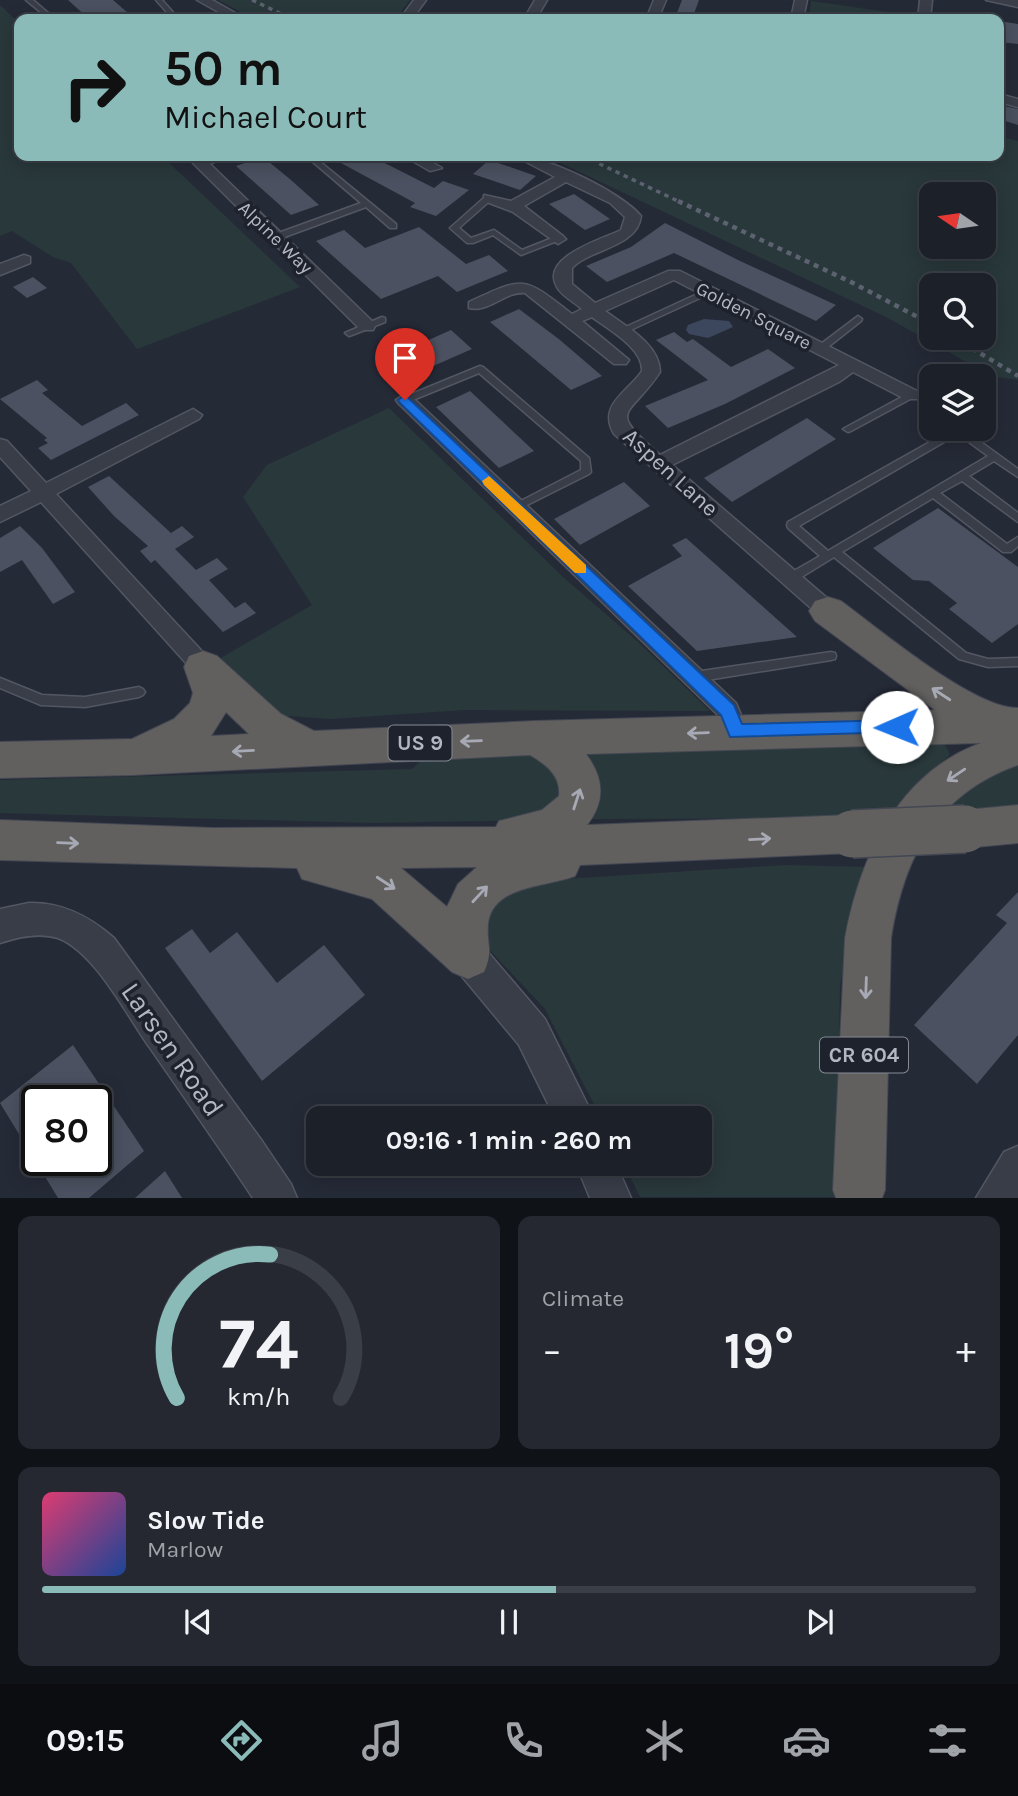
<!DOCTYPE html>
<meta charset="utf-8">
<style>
body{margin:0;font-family:Karla,sans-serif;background:#252831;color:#f1f3f6;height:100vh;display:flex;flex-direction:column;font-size:26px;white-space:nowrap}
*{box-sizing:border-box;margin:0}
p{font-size:23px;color:#a0a3a8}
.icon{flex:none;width:38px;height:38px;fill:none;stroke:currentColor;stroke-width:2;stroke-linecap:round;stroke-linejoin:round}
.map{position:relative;height:1198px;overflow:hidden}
.drawer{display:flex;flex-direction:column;gap:18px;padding:18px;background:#0f1217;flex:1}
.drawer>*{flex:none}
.top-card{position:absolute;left:14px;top:14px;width:990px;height:147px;border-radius:14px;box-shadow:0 4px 18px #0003,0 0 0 2px #3a3e46;background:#8bbbb9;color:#111;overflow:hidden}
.needle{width:46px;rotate:283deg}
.tools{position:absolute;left:919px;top:182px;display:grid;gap:14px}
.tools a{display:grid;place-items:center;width:77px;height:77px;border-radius:14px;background:#1c2029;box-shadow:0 4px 18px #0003,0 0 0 2px #3a3e46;font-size:35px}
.speed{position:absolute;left:21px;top:1085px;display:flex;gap:14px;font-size:35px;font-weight:700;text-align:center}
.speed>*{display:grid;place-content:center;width:91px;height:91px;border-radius:50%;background:#1c2029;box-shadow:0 4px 18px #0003,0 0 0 2px #3a3e46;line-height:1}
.speed .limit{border:4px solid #111;border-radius:10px;background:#fff;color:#111}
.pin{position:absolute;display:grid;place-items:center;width:60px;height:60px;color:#fff;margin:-72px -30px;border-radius:50% 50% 50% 0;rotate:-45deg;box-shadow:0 0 7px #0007}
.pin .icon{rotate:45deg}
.me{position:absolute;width:77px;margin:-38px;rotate:269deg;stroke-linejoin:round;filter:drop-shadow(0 0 5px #0008)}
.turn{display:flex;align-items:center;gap:24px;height:147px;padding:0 35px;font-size:32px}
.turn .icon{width:91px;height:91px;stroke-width:2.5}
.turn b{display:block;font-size:49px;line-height:60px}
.big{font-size:52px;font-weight:700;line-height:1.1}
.drawer .widget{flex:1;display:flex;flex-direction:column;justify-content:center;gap:10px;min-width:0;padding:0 24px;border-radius:14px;background:#252831}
.drawer .dial{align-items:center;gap:0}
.dial svg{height:182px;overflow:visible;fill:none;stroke:#3a3e46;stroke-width:7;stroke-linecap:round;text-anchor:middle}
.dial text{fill:#f1f3f6;stroke:none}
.song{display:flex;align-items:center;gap:21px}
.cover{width:84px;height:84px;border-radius:10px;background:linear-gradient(135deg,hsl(340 70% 55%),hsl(220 70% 35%))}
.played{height:7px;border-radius:4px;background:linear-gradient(90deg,#8bbbb9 55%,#3a3e46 55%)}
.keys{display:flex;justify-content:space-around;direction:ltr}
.heat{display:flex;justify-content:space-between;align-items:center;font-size:38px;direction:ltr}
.drawer .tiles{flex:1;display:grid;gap:18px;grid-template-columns:1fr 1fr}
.widget:last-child{grid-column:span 2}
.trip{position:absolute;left:306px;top:1106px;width:406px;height:70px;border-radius:14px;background:#1c2029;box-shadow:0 4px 18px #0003,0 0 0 2px #3a3e46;font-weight:700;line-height:70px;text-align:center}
.tabs{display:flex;height:112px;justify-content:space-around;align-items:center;background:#0b0d10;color:#a0a3a8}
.tabs .icon{width:49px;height:49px}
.tabs .active{color:#8bbbb9}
.tabs b{font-size:32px;color:#f1f3f6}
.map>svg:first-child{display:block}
.green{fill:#29383b;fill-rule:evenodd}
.water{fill:#3c475e}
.building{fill:#4b5160;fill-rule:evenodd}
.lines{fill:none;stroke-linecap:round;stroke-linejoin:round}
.service-casing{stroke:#535763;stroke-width:3}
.minor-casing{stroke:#535763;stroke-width:3}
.tertiary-casing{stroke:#535763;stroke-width:3}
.trunk-casing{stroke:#434753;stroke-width:2}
.service{fill:#383d48;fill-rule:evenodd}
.minor{fill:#383d48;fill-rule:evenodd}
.tertiary{fill:#383d48;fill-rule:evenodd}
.trunk{fill:#62605f;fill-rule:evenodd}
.rail-far1{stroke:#5c6270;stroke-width:3.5;stroke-dasharray:4.5 4.5;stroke-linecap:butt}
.rail{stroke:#5c6270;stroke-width:4.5;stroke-dasharray:5 5;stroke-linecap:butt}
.trunk-bridge-casing{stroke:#434753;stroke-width:50;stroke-linecap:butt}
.trunk-bridge{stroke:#62605f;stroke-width:47}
.oneway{stroke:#a7aab5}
.route{fill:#1a73e8;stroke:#114b97;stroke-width:2}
.slow{fill:#f59e0b}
.labels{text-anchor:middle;stroke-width:7;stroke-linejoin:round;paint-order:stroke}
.far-street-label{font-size:19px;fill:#b3b7c4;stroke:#1d222c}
.shield{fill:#1d222c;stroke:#868a96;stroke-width:2}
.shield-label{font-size:21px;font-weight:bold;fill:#b3b7c4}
.street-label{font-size:23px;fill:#b3b7c4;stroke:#1d222c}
.near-street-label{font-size:28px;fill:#b3b7c4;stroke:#1d222c}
</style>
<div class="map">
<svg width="1018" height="1198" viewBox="0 0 1018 1198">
<rect width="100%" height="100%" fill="#252a37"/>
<g class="green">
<path d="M218,0H410L395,19H233L245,14Z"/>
<path d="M811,1L909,15V19H809Z"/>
<path d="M0,5L19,23V156H162L300,287L137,349L71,263L53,257L12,231L0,236Z"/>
<path d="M999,136L1018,141V380L991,376L886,317L546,156H999ZM931,194H984V247H931ZM931,285H984V338H931Z"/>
<path d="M389,408L563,577L637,641L710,711L464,710L331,719L275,715L219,659L312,605L243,497L267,465Z"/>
<path d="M893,742L945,745L950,754L895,818L592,819L594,785L581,750Z"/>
<path d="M543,753L565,778L560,805L531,820L372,823L0,813V780L412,769L427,755Z"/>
<path d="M1018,762V810L943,814L959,792Z"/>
<path d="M784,865L871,867L840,984L836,1197H640L624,1164H700V1118H601L545,1009L486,946L482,913L517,882Z"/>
</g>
<path class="water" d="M704,319L729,321L733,327L708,338L689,334L686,330L688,325Z"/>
<g class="building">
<path d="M68,0H113L135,19H89Z"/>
<path d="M682,0H699L692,19L675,18Z"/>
<path d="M999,21L1018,24V44L999,42Z"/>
<path d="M999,105L1018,109V125L999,119Z"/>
<path d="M328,156H371L434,188L443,181L469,190L436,216L410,207L415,203Z"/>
<path d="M263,157L291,180L319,205L291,215L236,166Z"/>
<path d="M489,160L507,166L536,176L520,190L473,174Z"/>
<path d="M574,194L590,205L610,219L585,230L549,204Z"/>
<path d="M665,223L738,260L836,305L816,321L674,253L607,282L586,266L631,247Z"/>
<path d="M419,227L466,264L489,255L508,271L457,292L438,276L381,299L316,241L344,230L365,248Z"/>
<path d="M33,277L47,288L27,298L13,287Z"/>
<path d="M519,309L560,340L602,376L571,390L490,322Z"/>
<path d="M451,330L472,349L406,378L386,359Z"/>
<path d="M674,332L687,342L693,339L731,367L768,349L795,368L725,404L668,428L645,406L708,380L656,340Z"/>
<path d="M37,380L48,390L42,393L82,426L126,403L139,415L51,460L38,448L48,443L44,440L47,438L0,399Z"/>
<path d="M470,391L534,451L499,468L436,407Z"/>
<path d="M807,418L836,439L732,502L704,478Z"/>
<path d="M109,476L171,533L182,526L194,537L175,549L196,570L217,558L228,569L209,580L235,608L245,602L256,613L223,632L155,560L151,563L140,551L148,546L114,516L88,487Z"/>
<path d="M624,482L650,506L580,545L554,519Z"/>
<path d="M938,508L1018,567V624L992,643L949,609L957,603L929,581L913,580L873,548Z"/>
<path d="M20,526L42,548L75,592L53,604L22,560L0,572V538Z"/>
<path d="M686,538L797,637L697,651L628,586L682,556L672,545Z"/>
<path d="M1018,892V1035L977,1084L914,1025L1007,923L996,915Z"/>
<path d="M192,929L210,953L237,932L277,983L324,945L365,995L262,1081L165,948Z"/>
<path d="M73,1045L144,1151L89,1198H58L0,1103ZM37,1101H96V1160H37Z"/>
<path d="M165,1171L182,1198H135Z"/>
</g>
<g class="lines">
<g class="service-casing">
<g id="service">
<path d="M26,0H33L55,19H49Z"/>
<path d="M156,0H162L179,19H173Z"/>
<path d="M190,156H197L204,163L197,165Z"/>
<path d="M306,156H313L396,224V228H390L366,207L279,239H273V235L361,203Z"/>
<path d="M486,196L493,198L459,228L471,238L494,230L522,250L555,237L562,239L521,255L493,235L473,243H467L450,228Z"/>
<path d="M706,290H709L713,292L624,333H618L617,331Z"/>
<path d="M858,316L862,319L861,321L823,351H817V347Z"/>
<path d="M382,317L385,318V322L352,335L349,336L345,333Z"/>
<path d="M480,366L483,367L589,458L591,472L589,474L519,509H513L511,507L513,505L581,470V461L479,373L408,402H402L401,400L402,398Z"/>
<path d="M911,392L915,395L914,397L851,431L848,432L843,429Z"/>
<path d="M953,429H963L1018,469V477L994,461L969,476L1018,513V522L962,481L940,493L1007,544L1018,537V546L1011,552H1003L933,498L842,552L966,653L988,659L1018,658V666L988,667L959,659L834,557L795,581H787L786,578L787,575L820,556L788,528L787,525L788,522ZM958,434L988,456L828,551L799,526Z"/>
<path d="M831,652L835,653L836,656L835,659L831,660L695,682L691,680L689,677L691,674L695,672Z"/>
<path d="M0,678L42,695L85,697L139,687L143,689L145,692L143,695L139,697L85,707L41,705L0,688Z"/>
</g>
</g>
<g class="minor-casing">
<g id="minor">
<path d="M197,0H212L246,19H231Z"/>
<path d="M414,0H426L412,19H400Z"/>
<path d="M535,0H547L536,19H524Z"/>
<path d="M654,0H666L658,19H646Z"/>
<path d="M795,0H807L803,19H791Z"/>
<path d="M920,0H932L930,19H918Z"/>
<path d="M986,0H1018V7Z"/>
<path d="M999,94L1018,99V107L999,102Z"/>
<path d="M208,156H228L210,164L373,322L375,326L373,330H361L193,163Z"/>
<path d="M404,156H421L442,168L430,171Z"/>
<path d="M515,156C545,155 621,192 641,216C637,248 591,248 572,268V284L595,303L668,271H680L917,391L920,395L917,399H905L853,372L839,382L672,465L835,605L839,611L835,617H821L614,434C597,405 628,392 642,371C643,348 609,330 592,317L582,321L629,360L626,364H614L525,293C505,291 489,313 469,308V302C525,276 523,276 572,314L582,309C575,303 561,295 557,287C539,257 603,239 621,230L625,217L610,203L566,182L524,206L563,236L566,239L558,244L513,212L484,201V195L511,201L555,177ZM674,280L839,365L660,455C605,407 629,419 660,372C660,344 625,326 605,311Z"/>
<path d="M24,255L30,257V263L0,275V264Z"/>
<path d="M405,394L411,396L736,703L748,732L744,739L736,742L728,739L718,715L399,404L396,400Z"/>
<path d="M193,409L202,415L199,419L56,494L211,661L214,667L211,673L203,676L195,673L41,502L0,522V506L31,491L0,457V439L7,441L46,483Z"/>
</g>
</g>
<g class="tertiary-casing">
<g id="tertiary">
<path d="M29,903C62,902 89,916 114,938L262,1141L291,1184L297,1198H253C219,1147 184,1097 150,1048C127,1016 95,952 58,938C39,932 18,937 0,943V909Z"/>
<path d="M468,939L481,944L545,1019L594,1118H555L519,1045L455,968L450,956L455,944Z"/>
<path d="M1018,1146V1198H976L1004,1152Z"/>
<path d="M576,1164H616L631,1198H590Z"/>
</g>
</g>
<g class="trunk-casing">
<g id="trunk">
<path d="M828,597L841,601C879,629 974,709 1018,708V765C936,794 904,857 891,938L885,1190L882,1198H836L833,1190L845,938C860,857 898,773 981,743L586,754C604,778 606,801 587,825L852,815L867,820L874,834L867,848L852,853L580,865L575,876C547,887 492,885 488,924C486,945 494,950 484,972L468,979L452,972L372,899L302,879L297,868L0,860V820L213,828L496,827L499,821L542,810L559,796C561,776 547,765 530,755L133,775L0,778V742L132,739L174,719L190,703L193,693L184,667L189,656L203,651L217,656L281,714L314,731L535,721L935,710L815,621L809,611L815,601ZM226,712L249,734L211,736ZM477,867L458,884L447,907L401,868Z"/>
<path d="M1018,805V843L965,848L950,843L943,829L950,815L965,810Z"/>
</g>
</g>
<use href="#service" class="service"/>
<use href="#minor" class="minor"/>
<use href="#tertiary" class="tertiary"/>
<use href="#trunk" class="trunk"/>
<g class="rail-far1">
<path d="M252,0L292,19"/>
<path d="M583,156L682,203"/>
</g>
<g class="rail">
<path d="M678,201L853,283L931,324"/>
<path d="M955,338L1018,376"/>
</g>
<g class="trunk-bridge-casing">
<path id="trunk-bridge" d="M852,834L965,829"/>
</g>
<use href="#trunk-bridge" class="trunk-bridge"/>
</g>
<defs><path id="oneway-shaft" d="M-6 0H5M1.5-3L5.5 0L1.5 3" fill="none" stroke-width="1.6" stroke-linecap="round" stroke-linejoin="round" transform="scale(1.75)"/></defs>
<g class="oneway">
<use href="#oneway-shaft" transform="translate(941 694) rotate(-147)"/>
<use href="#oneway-shaft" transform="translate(698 733) rotate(178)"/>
<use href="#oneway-shaft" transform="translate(471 741) rotate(178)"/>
<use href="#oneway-shaft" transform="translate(243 751) rotate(177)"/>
<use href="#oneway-shaft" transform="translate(956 775) rotate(146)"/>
<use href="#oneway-shaft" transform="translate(577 799) rotate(-72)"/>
<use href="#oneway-shaft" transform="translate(760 839) rotate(-3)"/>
<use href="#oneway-shaft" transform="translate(68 843) rotate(2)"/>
<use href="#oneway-shaft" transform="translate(386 883) rotate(33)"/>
<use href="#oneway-shaft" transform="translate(480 894) rotate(-47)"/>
<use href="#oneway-shaft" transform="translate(866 988) rotate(92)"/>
</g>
<path class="route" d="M405,395L734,705L742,724L897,720L906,727L903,732L730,737L721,715L400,403L398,400Z"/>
<path class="slow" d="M489,476L586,565V573H575L484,485L482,481Z"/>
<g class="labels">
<g class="far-street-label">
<text transform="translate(276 237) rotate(44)" y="7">Alpine Way</text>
<text transform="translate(754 315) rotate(27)" y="7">Golden Square</text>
</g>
<g class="shield">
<rect x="388.5" y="725.5" width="63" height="35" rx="5"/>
<rect x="820" y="1037.5" width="88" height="35" rx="5"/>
</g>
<g class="shield-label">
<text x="420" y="750">US 9</text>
<text x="864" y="1062">CR 604</text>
</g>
<g class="street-label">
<text transform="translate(671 472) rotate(42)" y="8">Aspen Lane</text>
</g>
<g class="near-street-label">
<text transform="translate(173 1049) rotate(55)" y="10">Larsen Road</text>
</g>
</g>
</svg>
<div class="tools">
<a><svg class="needle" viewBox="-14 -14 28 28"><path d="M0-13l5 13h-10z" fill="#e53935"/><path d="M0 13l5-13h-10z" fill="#a0a3a8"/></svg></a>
<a><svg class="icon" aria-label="search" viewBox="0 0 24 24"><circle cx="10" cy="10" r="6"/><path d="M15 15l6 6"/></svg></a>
<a><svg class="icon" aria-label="layers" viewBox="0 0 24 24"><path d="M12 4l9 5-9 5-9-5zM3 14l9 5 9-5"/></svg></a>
</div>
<div class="speed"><div class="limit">80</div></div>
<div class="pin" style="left:405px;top:400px;background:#d93025"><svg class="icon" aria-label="arrive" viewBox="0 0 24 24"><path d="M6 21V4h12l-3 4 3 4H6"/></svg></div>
<svg class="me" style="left:897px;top:727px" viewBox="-20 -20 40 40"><circle r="19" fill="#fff"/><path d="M0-13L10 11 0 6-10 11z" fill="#1a73e8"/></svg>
<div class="trip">09:16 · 1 min · 260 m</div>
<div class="top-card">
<div class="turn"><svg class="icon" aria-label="right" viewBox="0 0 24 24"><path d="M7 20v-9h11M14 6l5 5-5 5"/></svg><div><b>50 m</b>Michael Court</div></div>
</div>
</div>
<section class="drawer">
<div class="tiles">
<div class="widget dial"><svg viewBox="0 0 100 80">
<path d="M14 69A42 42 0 1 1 86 69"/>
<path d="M14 69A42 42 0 0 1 55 6" stroke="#8bbbb9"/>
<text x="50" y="56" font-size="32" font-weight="700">74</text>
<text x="50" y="72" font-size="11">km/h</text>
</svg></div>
<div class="widget"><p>Climate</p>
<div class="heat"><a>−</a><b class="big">19°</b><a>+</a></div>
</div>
<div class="widget">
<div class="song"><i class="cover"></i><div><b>Slow Tide</b><p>Marlow</p></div></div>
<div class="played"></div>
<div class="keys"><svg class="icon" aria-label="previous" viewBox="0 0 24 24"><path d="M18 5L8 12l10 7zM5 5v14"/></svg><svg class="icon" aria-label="pause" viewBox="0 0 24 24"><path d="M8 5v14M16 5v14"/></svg><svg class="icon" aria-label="next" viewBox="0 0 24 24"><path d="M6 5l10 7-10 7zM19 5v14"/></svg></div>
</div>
</div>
</section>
<nav class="tabs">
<b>09:15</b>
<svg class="icon active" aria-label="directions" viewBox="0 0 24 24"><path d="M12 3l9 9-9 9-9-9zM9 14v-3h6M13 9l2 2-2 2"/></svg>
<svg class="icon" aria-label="music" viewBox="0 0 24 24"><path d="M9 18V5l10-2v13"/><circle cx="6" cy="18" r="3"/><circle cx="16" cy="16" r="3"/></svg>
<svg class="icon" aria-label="phone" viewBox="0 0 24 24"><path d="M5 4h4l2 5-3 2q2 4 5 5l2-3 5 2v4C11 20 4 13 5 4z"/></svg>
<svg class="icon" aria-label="climate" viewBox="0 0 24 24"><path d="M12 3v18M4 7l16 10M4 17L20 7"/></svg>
<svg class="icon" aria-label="car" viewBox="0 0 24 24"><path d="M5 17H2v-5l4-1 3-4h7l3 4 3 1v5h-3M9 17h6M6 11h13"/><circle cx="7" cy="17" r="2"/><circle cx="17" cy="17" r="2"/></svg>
<svg class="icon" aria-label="filters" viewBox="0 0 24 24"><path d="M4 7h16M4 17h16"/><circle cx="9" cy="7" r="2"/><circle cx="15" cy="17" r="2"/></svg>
</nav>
